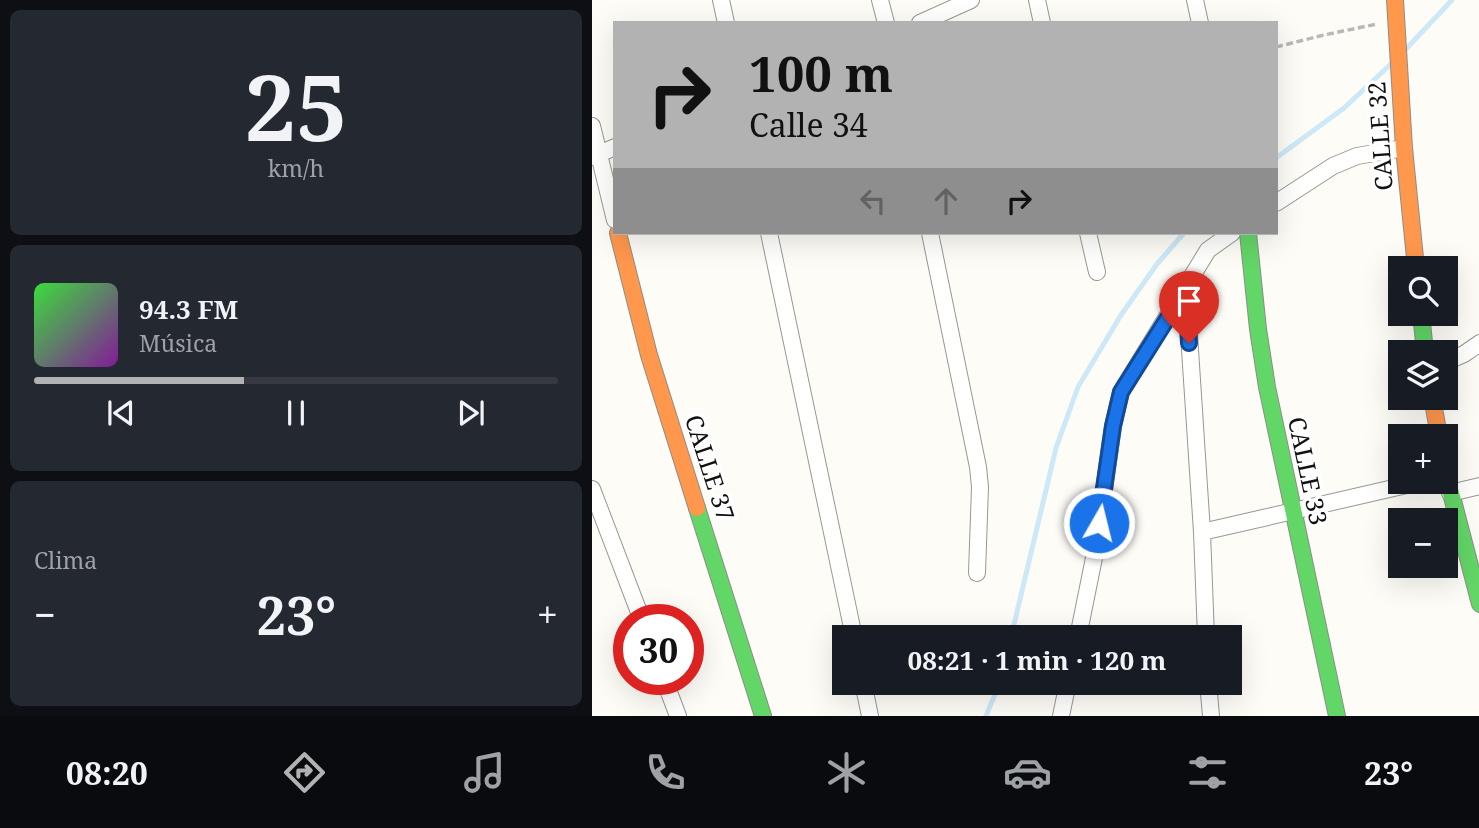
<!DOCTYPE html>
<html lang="es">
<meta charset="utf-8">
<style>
body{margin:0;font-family:"Noto Serif",serif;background:#242831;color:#f1f3f6;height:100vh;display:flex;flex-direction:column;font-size:26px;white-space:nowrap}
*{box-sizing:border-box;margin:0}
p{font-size:23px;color:#9ea1a6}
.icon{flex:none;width:38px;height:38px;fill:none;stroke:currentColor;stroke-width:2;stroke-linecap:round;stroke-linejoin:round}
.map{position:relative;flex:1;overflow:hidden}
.panel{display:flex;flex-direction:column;gap:10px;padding:10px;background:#0d0f14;width:592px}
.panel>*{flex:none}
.banner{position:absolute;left:21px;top:21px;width:665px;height:214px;border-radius:0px;box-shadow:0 7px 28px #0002;background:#b2b2b3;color:#111;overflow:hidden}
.controls{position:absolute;left:796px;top:256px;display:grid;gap:14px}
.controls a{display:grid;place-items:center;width:70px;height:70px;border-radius:0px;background:#171b24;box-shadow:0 7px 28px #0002;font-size:35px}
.speed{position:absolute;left:21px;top:604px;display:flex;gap:14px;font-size:35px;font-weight:700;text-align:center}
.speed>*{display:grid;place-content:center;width:91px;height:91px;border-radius:50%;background:#171b24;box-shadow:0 7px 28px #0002;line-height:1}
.speed .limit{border:10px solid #d22;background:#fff;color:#111}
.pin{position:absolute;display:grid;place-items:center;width:60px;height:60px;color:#fff;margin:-72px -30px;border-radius:50% 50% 50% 0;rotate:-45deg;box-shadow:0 0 7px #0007}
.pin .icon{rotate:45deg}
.me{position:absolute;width:77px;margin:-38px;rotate:8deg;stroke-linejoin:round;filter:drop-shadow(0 0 5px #0008)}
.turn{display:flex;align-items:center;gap:24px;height:147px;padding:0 21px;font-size:32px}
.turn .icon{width:91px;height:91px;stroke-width:2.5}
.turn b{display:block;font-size:49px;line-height:60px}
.lanes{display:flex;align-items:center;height:66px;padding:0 21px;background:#0003;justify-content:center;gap:35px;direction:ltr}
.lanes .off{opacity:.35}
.big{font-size:52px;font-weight:700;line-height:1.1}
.panel .tile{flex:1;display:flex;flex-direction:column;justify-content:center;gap:10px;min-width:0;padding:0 24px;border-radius:10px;background:#242831}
.panel .dial{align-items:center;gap:0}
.dial b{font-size:91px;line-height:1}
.song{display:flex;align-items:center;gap:21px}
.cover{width:84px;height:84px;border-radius:10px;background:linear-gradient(135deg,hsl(120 70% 55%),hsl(290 70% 35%))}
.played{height:7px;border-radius:4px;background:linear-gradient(90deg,#b2b2b3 40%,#363941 40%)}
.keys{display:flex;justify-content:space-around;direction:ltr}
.heat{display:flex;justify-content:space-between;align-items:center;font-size:38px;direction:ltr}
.trip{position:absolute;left:240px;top:625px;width:410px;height:70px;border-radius:0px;background:#171b24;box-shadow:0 7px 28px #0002;font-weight:700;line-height:70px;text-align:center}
.tabs{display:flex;height:112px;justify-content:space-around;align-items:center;background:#090b0e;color:#9ea1a6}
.tabs .icon{width:49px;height:49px}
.tabs .active{color:#b2b2b3}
.tabs b{font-size:32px;color:#f1f3f6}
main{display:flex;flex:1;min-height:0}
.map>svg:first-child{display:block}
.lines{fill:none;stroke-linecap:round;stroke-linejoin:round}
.stream{stroke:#cde8f7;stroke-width:5}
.street-casing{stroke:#979795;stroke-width:18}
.fast-casing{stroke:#8e8d8b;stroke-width:18}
.slow-casing{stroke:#8e8d8b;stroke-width:18}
.path{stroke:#b9b9b8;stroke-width:3.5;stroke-dasharray:7 3.5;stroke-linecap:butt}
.street{stroke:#fffffe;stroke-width:16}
.fast{stroke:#63d668;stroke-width:16}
.slow{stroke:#ff974d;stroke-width:16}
.route-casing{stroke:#114b97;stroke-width:18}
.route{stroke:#1a73e8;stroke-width:12}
.labels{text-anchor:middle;stroke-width:7;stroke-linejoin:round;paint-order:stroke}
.street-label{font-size:24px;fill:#111;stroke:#fff}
</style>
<main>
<section class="panel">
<div class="tile dial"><b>25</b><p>km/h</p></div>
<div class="tile">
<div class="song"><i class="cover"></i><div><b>94.3 FM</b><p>Música</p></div></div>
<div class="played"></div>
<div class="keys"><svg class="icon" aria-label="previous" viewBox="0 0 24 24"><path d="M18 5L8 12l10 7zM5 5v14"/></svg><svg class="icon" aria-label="pause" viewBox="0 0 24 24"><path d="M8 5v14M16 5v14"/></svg><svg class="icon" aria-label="next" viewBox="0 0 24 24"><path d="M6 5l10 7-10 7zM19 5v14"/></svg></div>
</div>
<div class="tile"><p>Clima</p>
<div class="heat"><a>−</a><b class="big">23°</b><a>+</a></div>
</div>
</section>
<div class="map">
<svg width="888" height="716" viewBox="0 0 888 716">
<rect width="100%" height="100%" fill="#fdfcf7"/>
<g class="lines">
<g class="stream">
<path d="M814,49L860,0"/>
<path d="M684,158L752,108L800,63"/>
<path d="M419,637L464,448L486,387L529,315L565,264L592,233"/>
<path d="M394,716L408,682"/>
</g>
<g class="street-casing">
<g id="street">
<path d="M129,0L134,23"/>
<path d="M288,0L294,23"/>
<path d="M445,0L450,23"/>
<path d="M603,0L608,23"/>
<path d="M328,23L379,0"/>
<path d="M0,126L23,220"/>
<path d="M0,157L23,147"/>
<path d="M684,203L741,166L765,156L812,148"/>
<path d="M177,233L262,637"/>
<path d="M338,233L386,467L388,487L385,573"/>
<path d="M496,233L505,272"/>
<path d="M594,289L610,532L614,637"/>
<path d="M854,362L872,354L888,343"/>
<path d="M0,489L50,620"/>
<path d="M858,493L888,486"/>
<path d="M610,532L832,481"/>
<path d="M486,637L504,548L521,426L529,392L616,250L640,233"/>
<path d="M72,679L86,716"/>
<path d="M271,682L278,716"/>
<path d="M616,682L619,716"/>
<path d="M469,716L476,682"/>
</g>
</g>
<g class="fast-casing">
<g id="fast">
<path d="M656,233L666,329L675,387L745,716"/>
<path d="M829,313L833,352"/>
<path d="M854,474L888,604"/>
<path d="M105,508L171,716"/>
</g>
</g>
<g class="slow-casing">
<g id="slow">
<path d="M803,0L812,148L824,268"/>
<path d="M26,233L57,355L105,508"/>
<path d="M840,397L847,436"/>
</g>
</g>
<path class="path" d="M684,47L732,35L785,24"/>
<use href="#street" class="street"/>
<use href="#fast" class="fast"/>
<use href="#slow" class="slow"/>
</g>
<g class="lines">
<g class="route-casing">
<path id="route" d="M507,523L521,426L529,392L594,289L597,343"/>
</g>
<use href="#route" class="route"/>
</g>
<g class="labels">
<g class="street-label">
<text transform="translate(789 136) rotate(-94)" y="8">CALLE 32</text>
<text transform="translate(117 468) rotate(72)" y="8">CALLE 37</text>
<text transform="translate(715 471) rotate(78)" y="8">CALLE 33</text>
</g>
</g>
</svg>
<div class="controls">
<a><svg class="icon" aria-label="search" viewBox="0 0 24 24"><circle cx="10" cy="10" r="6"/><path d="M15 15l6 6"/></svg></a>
<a><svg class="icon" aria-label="layers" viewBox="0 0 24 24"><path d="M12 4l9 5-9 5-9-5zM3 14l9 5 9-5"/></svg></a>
<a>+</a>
<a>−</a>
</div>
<div class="speed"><div class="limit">30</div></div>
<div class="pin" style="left:597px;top:343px;background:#d93025"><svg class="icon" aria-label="arrive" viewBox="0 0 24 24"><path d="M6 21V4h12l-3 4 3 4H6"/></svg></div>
<svg class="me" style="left:507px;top:523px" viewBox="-20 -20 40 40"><circle r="17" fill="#1a73e8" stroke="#fff" stroke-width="3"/><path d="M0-11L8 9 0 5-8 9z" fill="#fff"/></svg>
<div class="trip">08:21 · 1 min · 120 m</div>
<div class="banner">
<div class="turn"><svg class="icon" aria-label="right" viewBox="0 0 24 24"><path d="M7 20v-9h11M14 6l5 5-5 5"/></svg><div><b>100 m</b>Calle 34</div></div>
<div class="lanes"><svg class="icon off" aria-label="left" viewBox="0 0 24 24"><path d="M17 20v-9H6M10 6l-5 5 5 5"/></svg><svg class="icon off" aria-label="ahead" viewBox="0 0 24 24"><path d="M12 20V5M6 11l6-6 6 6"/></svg><svg class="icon" aria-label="right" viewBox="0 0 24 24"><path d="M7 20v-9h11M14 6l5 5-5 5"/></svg></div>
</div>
</div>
</main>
<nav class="tabs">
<b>08:20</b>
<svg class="icon active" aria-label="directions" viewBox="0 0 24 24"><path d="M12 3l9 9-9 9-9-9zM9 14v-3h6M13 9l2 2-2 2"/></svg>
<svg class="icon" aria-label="music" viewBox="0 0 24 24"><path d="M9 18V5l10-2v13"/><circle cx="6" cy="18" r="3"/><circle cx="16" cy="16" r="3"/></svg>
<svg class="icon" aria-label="phone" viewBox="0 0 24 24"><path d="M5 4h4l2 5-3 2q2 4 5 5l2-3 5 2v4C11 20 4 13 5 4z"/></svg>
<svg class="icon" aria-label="climate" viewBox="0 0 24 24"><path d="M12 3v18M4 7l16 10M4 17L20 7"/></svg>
<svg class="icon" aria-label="car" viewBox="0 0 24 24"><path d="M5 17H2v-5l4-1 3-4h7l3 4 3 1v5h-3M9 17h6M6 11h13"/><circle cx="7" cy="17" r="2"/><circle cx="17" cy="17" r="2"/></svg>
<svg class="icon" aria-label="filters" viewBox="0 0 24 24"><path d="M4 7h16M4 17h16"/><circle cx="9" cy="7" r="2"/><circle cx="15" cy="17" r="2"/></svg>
<b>23°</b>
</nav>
